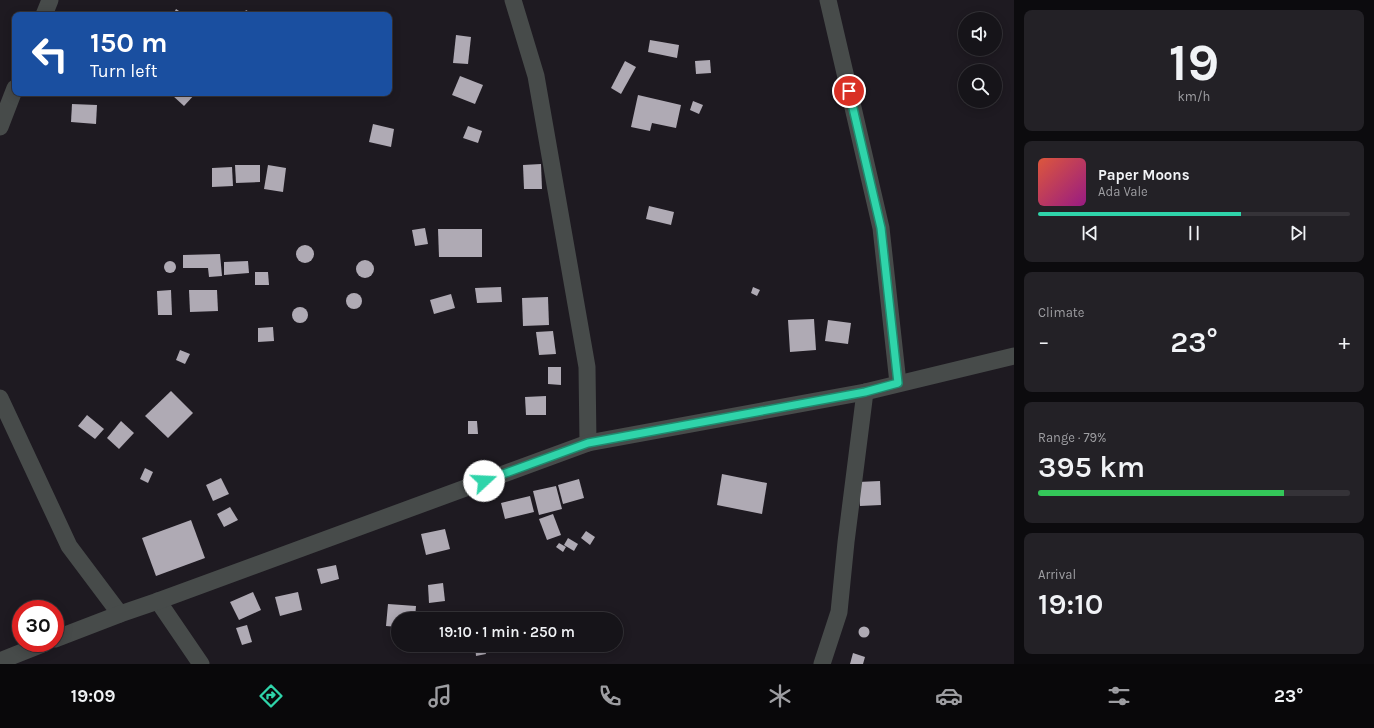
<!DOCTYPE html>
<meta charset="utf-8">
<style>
body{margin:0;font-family:Karla,sans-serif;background:#232126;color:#f1f3f6;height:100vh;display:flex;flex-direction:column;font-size:15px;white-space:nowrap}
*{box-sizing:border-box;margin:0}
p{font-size:13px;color:#9e9ea2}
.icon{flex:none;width:22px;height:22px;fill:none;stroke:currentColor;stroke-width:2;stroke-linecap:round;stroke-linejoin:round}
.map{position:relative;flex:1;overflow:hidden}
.sheet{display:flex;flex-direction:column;gap:10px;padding:10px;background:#0c0b0e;width:360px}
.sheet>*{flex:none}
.guide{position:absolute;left:12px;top:12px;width:380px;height:84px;border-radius:8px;box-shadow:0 2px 10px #0003,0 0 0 1px #353338;background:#1a4fa0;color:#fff;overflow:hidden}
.tools{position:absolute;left:958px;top:12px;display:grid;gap:8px}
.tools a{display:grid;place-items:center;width:44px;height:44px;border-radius:50%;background:#161419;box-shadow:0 2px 10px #0003,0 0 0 1px #353338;font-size:20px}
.speed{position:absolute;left:12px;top:600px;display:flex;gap:8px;font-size:20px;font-weight:700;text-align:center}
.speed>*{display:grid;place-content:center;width:52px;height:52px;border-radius:50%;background:#161419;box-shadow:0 2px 10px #0003,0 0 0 1px #353338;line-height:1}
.speed .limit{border:6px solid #d22;background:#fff;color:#111}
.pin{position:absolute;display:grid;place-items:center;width:34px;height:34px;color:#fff;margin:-17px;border:2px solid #fff;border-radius:50%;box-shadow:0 1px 4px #0007}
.me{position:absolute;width:44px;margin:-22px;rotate:70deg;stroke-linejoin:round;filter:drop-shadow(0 0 3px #0008)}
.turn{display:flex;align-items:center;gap:14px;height:84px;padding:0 12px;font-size:18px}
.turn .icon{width:52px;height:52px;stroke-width:2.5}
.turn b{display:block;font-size:28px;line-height:34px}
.big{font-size:30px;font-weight:600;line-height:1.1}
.sheet .tile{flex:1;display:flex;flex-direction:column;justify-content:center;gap:6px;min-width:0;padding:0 14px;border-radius:8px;background:#232126}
.sheet .dial{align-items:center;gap:0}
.dial b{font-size:52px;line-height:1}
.song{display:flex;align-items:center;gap:12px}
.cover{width:48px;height:48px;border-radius:6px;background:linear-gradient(135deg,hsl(10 70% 55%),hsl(310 70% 35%))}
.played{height:4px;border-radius:2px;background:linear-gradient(90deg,#2fd4aa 65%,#353338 65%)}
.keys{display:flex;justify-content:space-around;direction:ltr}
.heat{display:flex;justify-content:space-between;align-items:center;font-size:22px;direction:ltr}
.charge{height:6px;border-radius:3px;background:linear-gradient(90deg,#34c759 79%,#353338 0)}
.trip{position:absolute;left:391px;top:612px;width:232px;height:40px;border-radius:20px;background:#161419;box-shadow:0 2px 10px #0003,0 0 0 1px #353338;font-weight:600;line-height:40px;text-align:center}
.tab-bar{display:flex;height:64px;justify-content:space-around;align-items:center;background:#09080a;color:#9e9ea2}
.tab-bar .icon{width:28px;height:28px}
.tab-bar .selected{color:#2fd4aa}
.tab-bar b{font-size:18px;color:#f1f3f6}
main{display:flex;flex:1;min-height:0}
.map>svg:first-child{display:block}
.building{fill:#afaab4}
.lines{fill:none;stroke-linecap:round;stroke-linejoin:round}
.minor{stroke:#474b4a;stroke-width:17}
.route-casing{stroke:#1f8a6e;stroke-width:10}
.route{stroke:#2fd4aa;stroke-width:7}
</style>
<main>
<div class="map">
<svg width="1014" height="664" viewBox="0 0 1014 664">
<rect width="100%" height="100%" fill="#1e1a21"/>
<g class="building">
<path d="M176,9L185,15H173Z"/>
<path d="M246,10L254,15H243Z"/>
<path d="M456,35L471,37L468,64L453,63Z"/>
<path d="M650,40L679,45L677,58L648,52Z"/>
<path d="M710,60L711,73L696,74L695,61Z"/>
<path d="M625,61L636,67L621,94L611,88Z"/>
<path d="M460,76L483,85L475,104L452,95Z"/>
<path d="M174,93H196L184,106L172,95Z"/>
<path d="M347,93H377L376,96L347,94Z"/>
<path d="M638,95L681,105L676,128L652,123L650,131L631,127Z"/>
<path d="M693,101L703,105L699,114L690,110Z"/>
<path d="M72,104L97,105L96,124L71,122Z"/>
<path d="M373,124L394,129L391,147L369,142Z"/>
<path d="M468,126L482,131L478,143L463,138Z"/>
<path d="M541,164L542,189H524L523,165Z"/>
<path d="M235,165H260V182L236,183Z"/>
<path d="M268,165L286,168L283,192L264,189Z"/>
<path d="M232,167L233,186L212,187V168Z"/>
<path d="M649,206L674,212L671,225L646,219Z"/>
<path d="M425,228L428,244L415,246L412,230Z"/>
<path d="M438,229H482V257H439Z"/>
<circle cx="305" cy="254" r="9"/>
<path d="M220,254L222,276L209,277L208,268H183V255Z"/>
<circle cx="365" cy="269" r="9"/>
<circle cx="170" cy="267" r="6"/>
<path d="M248,261L249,273L224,275V262Z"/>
<path d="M255,272H268L269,285H255Z"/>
<path d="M501,287L502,302L477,303L475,288Z"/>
<path d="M753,287L760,290L757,296L751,293Z"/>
<path d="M171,290L172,315H158L157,291Z"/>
<path d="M189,290H217L218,311L190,312Z"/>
<circle cx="354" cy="301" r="8"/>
<path d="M451,294L455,308L434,314L430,300Z"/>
<path d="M548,297L549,325L523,326L522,298Z"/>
<circle cx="300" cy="315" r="8"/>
<path d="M814,319L816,350L790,352L788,320Z"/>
<path d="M828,320L851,323L848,344L825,341Z"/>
<path d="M273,327L274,341L258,342V328Z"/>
<path d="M553,331L556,354L539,355L536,332Z"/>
<path d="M180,350L190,354L185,364L176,360Z"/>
<path d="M548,367H561V385L548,384Z"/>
<path d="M171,391L193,413L168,438L145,416Z"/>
<path d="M546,396V415H526L525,397Z"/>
<path d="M87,415L104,429L95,439L78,426Z"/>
<path d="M121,421L134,433L119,449L107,438Z"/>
<path d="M468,421H477L478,434H468Z"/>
<path d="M145,468L153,472L148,483L140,479Z"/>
<path d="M722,474L767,483L762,514L717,505Z"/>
<path d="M221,478L229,494L213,501L206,485Z"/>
<path d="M579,479L584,498L563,504L558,485Z"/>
<path d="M880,481L881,505L860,506L858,482Z"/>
<path d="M556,486L562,509L539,515L533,491Z"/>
<path d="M530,496L534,512L505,519L501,503Z"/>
<path d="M230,507L238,520L224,527L217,514Z"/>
<path d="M553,514L561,535L547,540L539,519Z"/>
<path d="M191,520L205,558L156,576L142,538Z"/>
<path d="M445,529L450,549L426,555L421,534Z"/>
<path d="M586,531L595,537L590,545L581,538Z"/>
<path d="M568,538L578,544L574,551L564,545Z"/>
<path d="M559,543L566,547L563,552L556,547Z"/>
<path d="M336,565L339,579L321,584L317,569Z"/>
<path d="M443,583L445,601L429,603L428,585Z"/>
<path d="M253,592L261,610L239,620L230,602Z"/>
<path d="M298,592L302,610L280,616L275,597Z"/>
<path d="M388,604L416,606L415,619H398V627L386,626Z"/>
<path d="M548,614L549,619H540L539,617Z"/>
<path d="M587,614L588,619H570Z"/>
<path d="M247,625L252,642L242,645L236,628Z"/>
<circle cx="864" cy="632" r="5.5"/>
<path d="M475,645H484L486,654L476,656Z"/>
<path d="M853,653L865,657L863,664H850Z"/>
</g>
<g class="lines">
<g class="minor">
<path d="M513,0L536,76L587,367L588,443"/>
<path d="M828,0L881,228L898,383"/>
<path d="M44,15L50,0"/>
<path d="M0,127L15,88"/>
<path d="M0,398L69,546L120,614"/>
<path d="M158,601L201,664"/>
<path d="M55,639L120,614L158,601L588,443L865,392L1014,356"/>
<path d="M0,661L45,643"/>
<path d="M822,664L839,612L846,542L865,392"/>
</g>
</g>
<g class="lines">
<g class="route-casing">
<path id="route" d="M484,481L588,443L865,392L898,383L881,228L849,91"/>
</g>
<use href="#route" class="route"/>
</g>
</svg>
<div class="tools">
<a><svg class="icon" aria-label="sound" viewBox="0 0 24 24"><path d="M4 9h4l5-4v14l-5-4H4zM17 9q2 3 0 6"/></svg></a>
<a><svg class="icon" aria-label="search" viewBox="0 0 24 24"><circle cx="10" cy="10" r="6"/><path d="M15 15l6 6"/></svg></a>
</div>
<div class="speed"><div class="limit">30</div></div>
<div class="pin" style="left:849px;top:91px;background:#d93025"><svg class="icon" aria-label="arrive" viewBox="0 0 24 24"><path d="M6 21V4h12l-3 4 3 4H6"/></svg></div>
<svg class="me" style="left:484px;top:481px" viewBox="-20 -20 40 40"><circle r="19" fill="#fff"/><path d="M0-13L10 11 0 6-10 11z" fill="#2fd4aa"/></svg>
<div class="trip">19:10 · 1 min · 250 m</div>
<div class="guide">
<div class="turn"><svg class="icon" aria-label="left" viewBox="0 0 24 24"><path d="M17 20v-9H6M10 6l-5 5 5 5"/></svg><div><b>150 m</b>Turn left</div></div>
</div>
</div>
<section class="sheet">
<div class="tile dial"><b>19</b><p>km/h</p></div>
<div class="tile">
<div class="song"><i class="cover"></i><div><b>Paper Moons</b><p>Ada Vale</p></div></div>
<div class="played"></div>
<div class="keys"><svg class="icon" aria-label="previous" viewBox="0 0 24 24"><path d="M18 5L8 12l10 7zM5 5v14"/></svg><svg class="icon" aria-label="pause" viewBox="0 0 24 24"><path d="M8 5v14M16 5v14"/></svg><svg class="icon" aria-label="next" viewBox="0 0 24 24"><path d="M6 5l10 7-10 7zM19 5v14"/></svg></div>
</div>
<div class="tile"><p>Climate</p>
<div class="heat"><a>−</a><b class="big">23°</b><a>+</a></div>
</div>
<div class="tile"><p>Range · 79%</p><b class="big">395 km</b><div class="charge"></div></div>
<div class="tile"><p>Arrival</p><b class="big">19:10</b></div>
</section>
</main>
<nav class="tab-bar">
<b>19:09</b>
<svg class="icon selected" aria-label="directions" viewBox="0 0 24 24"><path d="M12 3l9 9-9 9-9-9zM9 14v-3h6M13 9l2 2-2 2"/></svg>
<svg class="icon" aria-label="music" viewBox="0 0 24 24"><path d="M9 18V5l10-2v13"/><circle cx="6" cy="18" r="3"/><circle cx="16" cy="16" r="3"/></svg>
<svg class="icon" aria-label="phone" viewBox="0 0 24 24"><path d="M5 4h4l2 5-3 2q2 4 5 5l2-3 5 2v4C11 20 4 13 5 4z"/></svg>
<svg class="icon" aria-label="climate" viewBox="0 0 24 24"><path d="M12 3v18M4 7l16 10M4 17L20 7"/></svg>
<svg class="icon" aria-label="car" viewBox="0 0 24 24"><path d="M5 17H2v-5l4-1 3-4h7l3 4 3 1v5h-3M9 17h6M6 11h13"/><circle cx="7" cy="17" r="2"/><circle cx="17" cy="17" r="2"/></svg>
<svg class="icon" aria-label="filters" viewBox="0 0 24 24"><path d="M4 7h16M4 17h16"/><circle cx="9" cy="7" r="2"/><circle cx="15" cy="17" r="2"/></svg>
<b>23°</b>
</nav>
